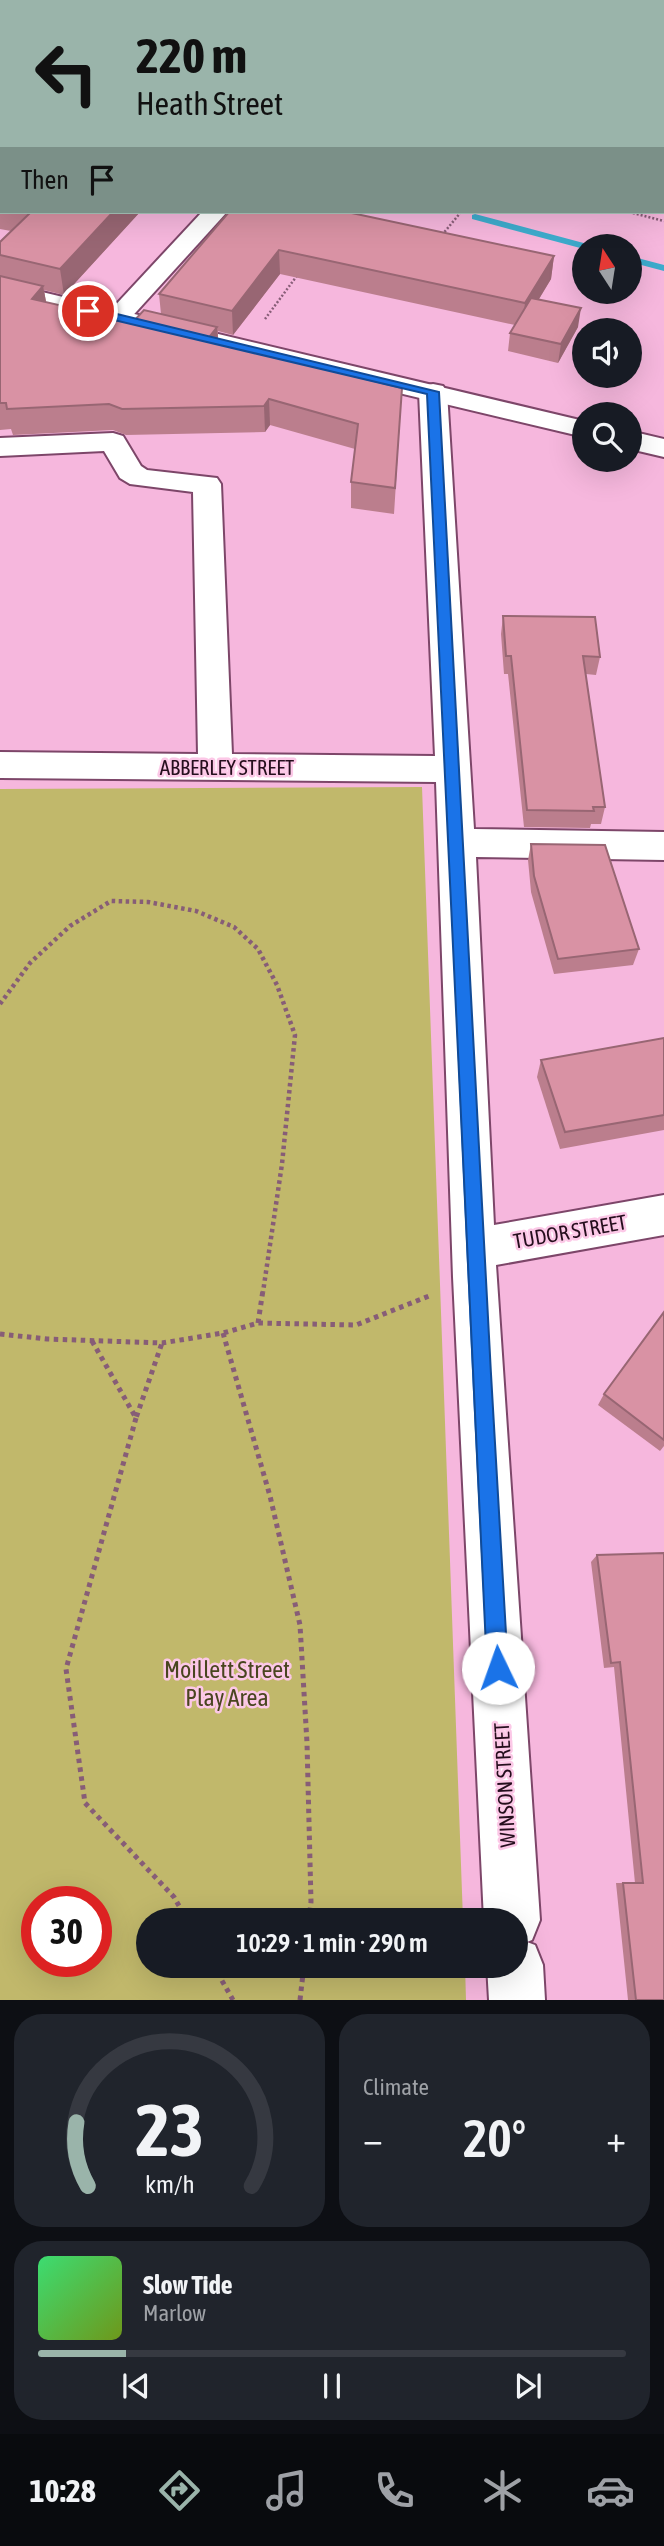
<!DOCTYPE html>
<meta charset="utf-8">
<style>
body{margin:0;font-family:"Asap Condensed",sans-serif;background:#20242c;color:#f1f3f6;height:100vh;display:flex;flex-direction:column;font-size:26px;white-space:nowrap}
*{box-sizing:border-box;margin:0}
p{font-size:23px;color:#9ea1a6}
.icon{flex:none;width:38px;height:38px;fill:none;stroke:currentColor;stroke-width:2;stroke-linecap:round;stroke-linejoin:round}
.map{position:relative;height:2000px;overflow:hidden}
.sheet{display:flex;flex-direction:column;gap:14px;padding:14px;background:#0d0f14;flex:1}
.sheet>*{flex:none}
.hud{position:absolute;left:0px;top:0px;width:665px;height:214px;box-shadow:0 7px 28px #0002;background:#9ab4aa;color:#111;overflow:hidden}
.needle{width:46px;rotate:348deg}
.controls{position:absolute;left:572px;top:234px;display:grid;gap:14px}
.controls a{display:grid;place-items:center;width:70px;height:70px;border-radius:50%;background:#171b24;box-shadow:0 7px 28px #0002;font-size:35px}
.speed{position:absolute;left:21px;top:1886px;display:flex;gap:14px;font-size:35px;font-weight:700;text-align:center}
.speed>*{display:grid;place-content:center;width:91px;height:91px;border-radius:50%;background:#171b24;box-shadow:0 7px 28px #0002;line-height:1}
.speed .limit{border:10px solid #d22;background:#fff;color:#111}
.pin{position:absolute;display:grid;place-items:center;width:60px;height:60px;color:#fff;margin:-30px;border:4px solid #fff;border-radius:50%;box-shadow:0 2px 7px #0007}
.me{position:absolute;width:77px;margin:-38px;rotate:357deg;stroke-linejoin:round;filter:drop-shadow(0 0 5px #0008)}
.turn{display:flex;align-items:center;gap:24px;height:147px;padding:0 21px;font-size:32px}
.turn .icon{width:91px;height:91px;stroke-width:2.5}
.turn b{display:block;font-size:49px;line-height:60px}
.then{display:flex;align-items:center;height:66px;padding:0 21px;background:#0003;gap:14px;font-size:26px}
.big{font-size:52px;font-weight:600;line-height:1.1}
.sheet .card{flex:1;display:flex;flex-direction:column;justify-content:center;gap:10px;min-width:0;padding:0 24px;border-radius:28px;background:#20242c}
.sheet .dial{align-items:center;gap:0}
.dial svg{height:182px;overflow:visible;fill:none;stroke:#363941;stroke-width:7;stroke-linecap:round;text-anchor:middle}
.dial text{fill:#f1f3f6;stroke:none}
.song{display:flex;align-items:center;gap:21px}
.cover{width:84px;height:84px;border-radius:10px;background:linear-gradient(135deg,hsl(140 70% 55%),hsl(80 70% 35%))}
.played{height:7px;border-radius:4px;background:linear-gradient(90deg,#9ab4aa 15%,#363941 15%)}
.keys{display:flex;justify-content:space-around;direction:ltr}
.heat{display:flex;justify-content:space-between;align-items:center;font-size:38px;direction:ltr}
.sheet .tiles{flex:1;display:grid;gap:14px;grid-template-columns:1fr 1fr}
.card:last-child{grid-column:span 2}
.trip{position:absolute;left:136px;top:1908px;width:392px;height:70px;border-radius:35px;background:#171b24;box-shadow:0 7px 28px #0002;font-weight:600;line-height:70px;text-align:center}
.tabs{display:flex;height:112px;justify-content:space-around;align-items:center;background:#090b0e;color:#9ea1a6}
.tabs .icon{width:49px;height:49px}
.tabs .selected{color:#9ab4aa}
.tabs b{font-size:32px;color:#f1f3f6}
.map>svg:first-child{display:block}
.green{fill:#c1b86b;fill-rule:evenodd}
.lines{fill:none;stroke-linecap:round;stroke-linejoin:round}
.stream{fill:#3eaccd;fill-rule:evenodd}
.minor-casing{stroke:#7d4669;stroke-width:4}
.major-casing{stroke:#7d4669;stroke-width:4}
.path-far2{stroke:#875d77;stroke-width:2.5;stroke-dasharray:2 2;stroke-linecap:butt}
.path-far1{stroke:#875d77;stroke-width:4.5;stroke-dasharray:3.5 3.5;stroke-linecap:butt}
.path{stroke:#875d77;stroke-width:5;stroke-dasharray:4.5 4.5;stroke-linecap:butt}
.minor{fill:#fff;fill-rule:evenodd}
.major{fill:#fff;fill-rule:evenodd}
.rail{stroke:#3d2133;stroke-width:3.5;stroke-dasharray:9 4.5;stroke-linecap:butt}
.wall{fill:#bb7e8d}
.shaded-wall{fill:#986673}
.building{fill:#d992a4;stroke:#986673;stroke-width:2}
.route{fill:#1a73e8;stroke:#114b97;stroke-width:2}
.labels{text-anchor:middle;stroke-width:5;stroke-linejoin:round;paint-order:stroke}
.street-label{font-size:21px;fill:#250e1d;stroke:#fcc8e7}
.near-park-label{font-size:24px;fill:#49451f;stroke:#fcc8e7}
</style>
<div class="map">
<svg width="664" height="2000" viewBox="0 0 664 2000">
<rect width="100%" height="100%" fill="#f6b7dd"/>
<path class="green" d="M422,787L463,1920H149V1965H465L466,2000H0V789ZM37,1902H96V1962H37Z"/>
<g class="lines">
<g class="stream">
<rect x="0" y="85" width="2" height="6"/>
<path d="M475,214L591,245L592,247H584V249L472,219V215Z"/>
<path d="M630,256L664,265V271L630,262Z"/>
</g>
<g class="minor-casing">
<g id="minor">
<path d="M202,212H227L127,322L118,325L109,322L105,317L109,312Z"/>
<path d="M433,384L443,386L447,392L474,829L664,832V860L476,857L494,1225L664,1195V1235L496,1265L540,1920L532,1940L527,1942L535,1945L543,1965L545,2000H489L487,1965H516V1920H484L453,1277L436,782L0,778V752L198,754L193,492L130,484L120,478L104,451L0,456V438L113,433L123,436L141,466L147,470L217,478L221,484L232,754L435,756L419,392L423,386Z"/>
</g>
</g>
<g class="major-casing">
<g id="major">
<path d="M0,282L584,421V437L0,298Z"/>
<path d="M630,431L664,439V457L630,449Z"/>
</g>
</g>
<g class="path-far2">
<path d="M629,212L664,221"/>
<path d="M442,235L461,212"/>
<path d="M265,319L299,273"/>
</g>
<path class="path-far1" d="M0,1004L30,963L70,926L111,901L148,902L196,911L234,927L258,949L277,985L295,1035L282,1164L263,1292"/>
<g class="path">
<path d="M258,1323L263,1290"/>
<path d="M223,1333L270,1496L300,1625L307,1743L311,1902L309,1920"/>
<path d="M0,1334L47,1339L162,1343L223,1333L258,1323L356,1325L429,1296"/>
<path d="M92,1341L136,1418L162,1343"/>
<path d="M136,1418L66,1669L85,1803L174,1897L187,1920"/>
<path d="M213,1965L233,2000"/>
<path d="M300,2000L304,1965"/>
</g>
<use href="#minor" class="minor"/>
<use href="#major" class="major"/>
<g class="rail">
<path d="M622,0L626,2"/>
<path d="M641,0L646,2"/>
</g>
</g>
<g class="wall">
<path d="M238,0H401L405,2H242Z"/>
<path d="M0,105H2V212H140L64,295L44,290L46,302L133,322L161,314L159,294L229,212L554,256L551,279L539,299L578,327L558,363L508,351L510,333L515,325L280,274L233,335L218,331V342L402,388L394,514L351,508V482L355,449L270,425L265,432L126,435L113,430L13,435L11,429L0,430V242L11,231L0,229Z"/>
<path d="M503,616L600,657L596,675L586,674L605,807L601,824H591L590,828L524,827L508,674H504L501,634Z"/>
<path d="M531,844L639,949L633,965L554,974L531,892L528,860Z"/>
<path d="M664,1038V1130L560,1149L537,1077L541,1060Z"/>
<path d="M664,1312V1446L660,1451L598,1405L604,1394Z"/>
<path d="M664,1553V2000H628L616,1883H635L614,1667L604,1668L591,1562L597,1555Z"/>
</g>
<g class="shaded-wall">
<path d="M135,0H159L152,2H135Z"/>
<path d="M113,212H140L64,295L60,269Z"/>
<path d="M279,250L280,274L233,335L232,311Z"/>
<path d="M554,256L551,279L522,327L525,303Z"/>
<path d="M43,286L48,312L32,299Z"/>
<path d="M581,308L578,327L558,363L561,344Z"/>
<path d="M217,327L219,353L207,340Z"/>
<path d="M269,399L270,425L265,432L264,406Z"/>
</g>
<g class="building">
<path d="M295,0H401L405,2H299Z"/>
<rect x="0" y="105" width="2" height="99"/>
<path d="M31,212H113L60,269L0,255V242Z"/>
<path d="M229,212H347L554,256L525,303L279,250L232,311L159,294Z"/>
<path d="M0,276L43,286L32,299L133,322L144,310L217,327L207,340L402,388L395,488L351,482L358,424L269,399L264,406L122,409L109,404L7,409L6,403H0Z"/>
<path d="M531,298L581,308L561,344L510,333Z"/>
<path d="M503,616L595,617L600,657L583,656L605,807H593L594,811L527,810L511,656H506Z"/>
<path d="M531,844L605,845L639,949L558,959L534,876Z"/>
<path d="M664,1038V1115L565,1132L541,1060Z"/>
<path d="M664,1312V1440L604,1394Z"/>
<path d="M664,1553V2000H636L623,1883H643L620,1662L611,1663L597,1555Z"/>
</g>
<path class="route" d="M88,307L439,392C463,818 482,1243 508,1668L505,1676L498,1679L490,1676L487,1668C464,1244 449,819 427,394L84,313L83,311Z"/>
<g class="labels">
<g class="street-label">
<text x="227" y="775">ABBERLEY STREET</text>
<text transform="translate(570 1232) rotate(-10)" y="7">TUDOR STREET</text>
<text transform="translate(505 1785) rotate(-93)" y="7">WINSON STREET</text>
</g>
<g class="near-park-label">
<text x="227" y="1678">Moillett Street<tspan x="227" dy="28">Play Area</tspan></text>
</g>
</g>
</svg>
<div class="controls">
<a><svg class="needle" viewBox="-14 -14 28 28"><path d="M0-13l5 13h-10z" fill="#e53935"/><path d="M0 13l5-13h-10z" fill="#9ea1a6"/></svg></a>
<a><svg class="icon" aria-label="sound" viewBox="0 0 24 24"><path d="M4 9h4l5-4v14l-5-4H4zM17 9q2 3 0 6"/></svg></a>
<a><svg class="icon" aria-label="search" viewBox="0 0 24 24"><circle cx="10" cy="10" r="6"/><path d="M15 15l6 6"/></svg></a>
</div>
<div class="speed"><div class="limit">30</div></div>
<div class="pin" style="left:88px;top:311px;background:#d93025"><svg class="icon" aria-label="arrive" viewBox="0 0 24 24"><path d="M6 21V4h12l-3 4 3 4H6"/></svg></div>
<svg class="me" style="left:498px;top:1668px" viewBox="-20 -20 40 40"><circle r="19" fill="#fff"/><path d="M0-13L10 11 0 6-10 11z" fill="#1a73e8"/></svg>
<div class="trip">10:29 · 1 min · 290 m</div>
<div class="hud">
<div class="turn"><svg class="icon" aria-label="left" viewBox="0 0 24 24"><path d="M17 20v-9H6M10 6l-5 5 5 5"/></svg><div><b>220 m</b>Heath Street</div></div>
<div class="then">Then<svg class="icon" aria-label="arrive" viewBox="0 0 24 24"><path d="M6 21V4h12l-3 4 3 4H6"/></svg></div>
</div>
</div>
<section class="sheet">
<div class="tiles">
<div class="card dial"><svg viewBox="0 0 100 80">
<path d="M14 69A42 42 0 1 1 86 69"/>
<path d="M14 69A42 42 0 0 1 9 41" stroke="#9ab4aa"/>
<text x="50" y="56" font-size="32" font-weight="700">23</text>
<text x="50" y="72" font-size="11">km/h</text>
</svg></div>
<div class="card"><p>Climate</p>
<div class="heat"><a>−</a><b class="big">20°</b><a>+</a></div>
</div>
<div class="card">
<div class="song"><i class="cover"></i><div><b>Slow Tide</b><p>Marlow</p></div></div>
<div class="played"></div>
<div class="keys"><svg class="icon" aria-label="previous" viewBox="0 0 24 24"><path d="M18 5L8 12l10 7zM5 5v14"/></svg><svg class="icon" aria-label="pause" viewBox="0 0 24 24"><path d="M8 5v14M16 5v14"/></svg><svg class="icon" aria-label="next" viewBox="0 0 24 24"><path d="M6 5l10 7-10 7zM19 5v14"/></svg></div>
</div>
</div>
</section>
<nav class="tabs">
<b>10:28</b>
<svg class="icon selected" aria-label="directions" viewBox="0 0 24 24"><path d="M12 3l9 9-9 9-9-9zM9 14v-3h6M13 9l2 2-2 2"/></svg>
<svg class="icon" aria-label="music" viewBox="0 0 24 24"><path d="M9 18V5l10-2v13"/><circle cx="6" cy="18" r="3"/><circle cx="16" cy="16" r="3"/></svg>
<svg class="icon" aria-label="phone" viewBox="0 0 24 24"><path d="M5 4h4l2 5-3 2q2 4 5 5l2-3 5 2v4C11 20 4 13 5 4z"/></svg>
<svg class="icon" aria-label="climate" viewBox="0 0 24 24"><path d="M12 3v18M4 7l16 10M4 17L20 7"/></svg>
<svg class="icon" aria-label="car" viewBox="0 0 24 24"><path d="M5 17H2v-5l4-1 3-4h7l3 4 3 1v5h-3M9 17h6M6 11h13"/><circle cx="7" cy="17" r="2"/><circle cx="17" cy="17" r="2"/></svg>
</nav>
